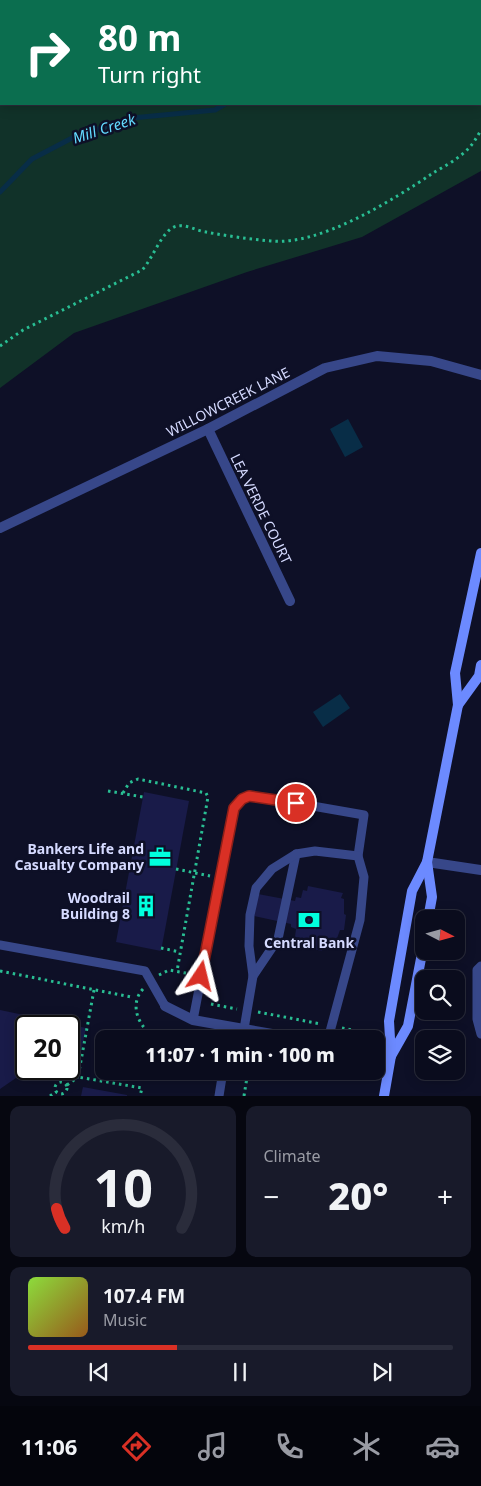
<!DOCTYPE html>
<meta charset="utf-8">
<style>
body{margin:0;font-family:"Noto Sans",sans-serif;background:#181a2a;color:#f1f3f6;height:100vh;display:flex;flex-direction:column;font-size:19px;white-space:nowrap}
*{box-sizing:border-box;margin:0}
p{font-size:16px;color:#999ba4}
.icon{flex:none;width:28px;height:28px;fill:none;stroke:currentColor;stroke-width:2;stroke-linecap:round;stroke-linejoin:round}
.map{position:relative;height:1096px;overflow:hidden}
.panel{display:flex;flex-direction:column;gap:10px;padding:10px;background:#060710;flex:1}
.panel>*{flex:none}
.hud{position:absolute;left:0px;top:0px;width:481px;height:105px;box-shadow:0 2px 12px #0003,0 0 0 1px #2a2c3b;background:#0b6e4f;color:#fff;overflow:hidden}
.needle{width:32px;rotate:96deg}
.fabs{position:absolute;left:415px;top:910px;display:grid;gap:10px}
.fabs a{display:grid;place-items:center;width:50px;height:50px;border-radius:10px;background:#0a0c1d;box-shadow:0 2px 12px #0003,0 0 0 1px #2a2c3b;font-size:25px}
.speed{position:absolute;left:15px;top:1015px;display:flex;gap:10px;font-size:25px;font-weight:700;text-align:center}
.speed>*{display:grid;place-content:center;width:65px;height:65px;border-radius:50%;background:#0a0c1d;box-shadow:0 2px 12px #0003,0 0 0 1px #2a2c3b;line-height:1}
.speed .limit{border:2px solid #111;border-radius:8px;background:#fff;color:#111}
.pin{position:absolute;display:grid;place-items:center;width:42px;height:42px;color:#fff;margin:-21px;border:2px solid #fff;border-radius:50%;box-shadow:0 1px 5px #0007}
.me{position:absolute;width:55px;margin:-28px;rotate:10deg;stroke-linejoin:round;filter:drop-shadow(0 0 4px #0008)}
.turn{display:flex;align-items:center;gap:18px;height:105px;padding:0 15px;font-size:22px}
.turn .icon{width:65px;height:65px;stroke-width:2.5}
.turn b{display:block;font-size:35px;line-height:42px}
.big{font-size:38px;font-weight:800;line-height:1.1}
.panel .tile{flex:1;display:flex;flex-direction:column;justify-content:center;gap:8px;min-width:0;padding:0 18px;border-radius:10px;background:#181a2a}
.panel .dial{align-items:center;gap:0}
.dial svg{height:130px;overflow:visible;fill:none;stroke:#2a2c3b;stroke-width:7;stroke-linecap:round;text-anchor:middle}
.dial text{fill:#f1f3f6;stroke:none}
.song{display:flex;align-items:center;gap:15px}
.cover{width:60px;height:60px;border-radius:8px;background:linear-gradient(135deg,hsl(90 70% 55%),hsl(30 70% 35%))}
.played{height:5px;border-radius:2px;background:linear-gradient(90deg,#d93025 35%,#2a2c3b 35%)}
.keys{display:flex;justify-content:space-around;direction:ltr}
.heat{display:flex;justify-content:space-between;align-items:center;font-size:28px;direction:ltr}
.panel .tiles{flex:1;display:grid;gap:10px;grid-template-columns:1fr 1fr}
.tile:last-child{grid-column:span 2}
.trip{position:absolute;left:95px;top:1030px;width:290px;height:50px;border-radius:10px;background:#0a0c1d;box-shadow:0 2px 12px #0003,0 0 0 1px #2a2c3b;font-weight:800;line-height:50px;text-align:center}
.tab-bar{display:flex;height:80px;justify-content:space-around;align-items:center;background:#04050c;color:#999ba4}
.tab-bar .icon{width:35px;height:35px}
.tab-bar .on{color:#d93025}
.tab-bar b{font-size:22px;color:#f1f3f6}
.map>svg:first-child{display:block}
.green{fill:#113229;fill-rule:evenodd}
.water{fill:#082d47}
.lines{fill:none;stroke-linecap:round;stroke-linejoin:round}
.stream{stroke:#082d47;stroke-width:5}
.building{fill:#191b49}
.path{stroke:#29be93;stroke-width:3;stroke-dasharray:2.5 4;stroke-linecap:butt}
.lane{stroke:#374789;stroke-width:9}
.street{stroke:#374789;stroke-width:10}
.secondary{stroke:#6c8aff;stroke-width:10}
.route-casing{stroke:#8d1f18;stroke-width:12}
.route{stroke:#d93025;stroke-width:9}
.labels{text-anchor:middle;stroke-width:5;stroke-linejoin:round;paint-order:stroke}
.street-label{font-size:14px;fill:#d5daff;stroke:#0e1027}
.poi-label{font-size:14px;font-weight:bold;fill:#d5daff;stroke:#0e1027;text-anchor:end}
.water-label{font-size:15px;font-style:italic;fill:#63dbff;stroke:#0e1027}
</style>
<div class="map">
<svg width="481" height="1096" viewBox="0 0 481 1096">
<rect width="100%" height="100%" fill="#0e1027"/>
<path class="green" d="M0,0H481V171L362,237L247,272L74,333L0,388ZM1,1H480V104H1Z"/>
<g class="water">
<path d="M348,419L363,447L345,457L330,429Z"/>
<path d="M340,694L350,708L323,727L313,712Z"/>
</g>
<g class="lines">
<g class="stream">
<path d="M314,1L315,0"/>
<path d="M0,192L32,159L74,137L132,118L215,110L225,104"/>
</g>
</g>
<g class="building">
<path d="M144,792L189,801L161,951L116,942Z"/>
<path d="M308,886L343,893L341,898L344,899V914L346,915L344,930H340L335,944L324,942L322,951L305,947L307,939L295,937L296,929L291,927V924L254,916L258,894L295,901L296,897L301,898L303,890L307,891Z"/>
<path d="M0,1010L86,1028L76,1075L44,1070L69,1069V1026H26V1069H29L0,1089Z"/>
<path d="M83,1087L127,1095V1096H81Z"/>
</g>
<g class="lines">
<g class="path">
<path d="M84,1L86,0"/>
<path d="M0,38H1"/>
<path d="M0,346L23,330L142,270C153,259 162,229 177,226C186,224 197,231 206,232C227,236 249,239 271,241C320,246 393,200 433,173C445,166 458,159 468,149C473,144 477,137 481,130"/>
<path d="M108,791L143,797"/>
<path d="M123,793L129,783L138,779L206,793L208,797L177,971"/>
<path d="M176,869L210,876"/>
<path d="M161,948L180,952"/>
<path d="M0,971L131,997"/>
<path d="M159,975L169,970L191,974"/>
<path d="M143,989C127,1006 141,1034 162,1039"/>
<path d="M94,990L78,1077L142,1088L140,1096"/>
<path d="M211,1004L237,1009"/>
<path d="M258,1012L321,1024"/>
<path d="M342,1028L358,1031"/>
<path d="M325,1071L349,1076"/>
<circle cx="61" cy="1088" r="6"/>
<path d="M67,1085L78,1077"/>
<path d="M50,1096L56,1092"/>
<path d="M244,1096L248,1071"/>
</g>
<g class="lane">
<path d="M0,945L145,971L165,1006"/>
<path d="M481,966L477,970V1019L481,1034"/>
<path d="M253,976L278,939L296,854"/>
<path d="M193,1020L234,808C243,797 248,795 261,797L364,815L358,856"/>
<path d="M244,1029L253,976L249,946L250,915L256,888L272,869L296,854L315,851L358,856L364,877L360,920L328,1039"/>
<path d="M230,1039L232,1028"/>
<path d="M219,1096L223,1071"/>
</g>
<g class="street">
<path d="M208,429L290,601"/>
<path d="M0,528L208,429L325,368L377,356L431,361L481,375"/>
<path d="M427,862L481,870"/>
<path d="M165,1006L193,1020L301,1039"/>
<path d="M376,1052L391,1056"/>
</g>
<g class="secondary">
<path d="M458,705L479,676L481,665"/>
<path d="M427,862L432,897L428,919"/>
<path d="M391,1056L408,1026L424,943"/>
<path d="M384,1096L391,1056L389,1021L412,891L427,862L458,705L455,673L481,553"/>
</g>
</g>
<g class="lines">
<g class="route-casing">
<path id="route" d="M201,976L234,808L242,799L249,796L296,803"/>
</g>
<use href="#route" class="route"/>
</g>
<defs>
<g id="office-bare" transform="scale(1.725)"><path d="M-6-3h4V-5.5h4V-3h4V5H-6ZM-1-4.5V-3h2v-1.5ZM-6 0V1H6V0Z" fill="#01ffde" stroke="#0e1027" stroke-width="2.5" paint-order="stroke"/></g>
<g id="building-bare" transform="scale(1.725)"><path d="M-4-6H4V6H1V3H-1V6H-4ZM-2.5-4.3h1.7v1.8h-1.7ZM.8-4.3h1.7v1.8H.8ZM-2.5-1h1.7V.8h-1.7ZM.8-1h1.7V.8H.8Z" fill="#01ffde" stroke="#0e1027" stroke-width="2.5" paint-order="stroke"/></g>
<g id="bank-bare" transform="scale(1.725)"><path d="M-6-4H6V4H-6ZM0-2.3a2.3 2.3 0 1 0 0 4.6a2.3 2.3 0 1 0 0-4.6Z" fill="#01ffde" stroke="#0e1027" stroke-width="2.5" paint-order="stroke"/></g>
</defs>
<g fill-rule="evenodd">
<use href="#office-bare" x="160" y="857"/>
<use href="#building-bare" x="146" y="906"/>
<use href="#bank-bare" x="309" y="920"/>
</g>
<g class="labels">
<g class="street-label">
<text transform="translate(228 402) rotate(-27)" y="5">WILLOWCREEK LANE</text>
<text transform="translate(261 509) rotate(64)" y="5">LEA VERDE COURT</text>
</g>
<g class="poi-label">
<text x="144" y="854">Bankers Life and<tspan x="144" dy="16">Casualty Company</tspan></text>
<text x="130" y="903">Woodrail<tspan x="130" dy="16">Building 8</tspan></text>
<text x="309" y="948" text-anchor="middle">Central Bank</text>
</g>
<g class="water-label">
<text transform="translate(104 129) rotate(-18)" y="5">Mill Creek</text>
</g>
</g>
</svg>
<div class="fabs">
<a><svg class="needle" viewBox="-14 -14 28 28"><path d="M0-13l5 13h-10z" fill="#e53935"/><path d="M0 13l5-13h-10z" fill="#999ba4"/></svg></a>
<a><svg class="icon" aria-label="search" viewBox="0 0 24 24"><circle cx="10" cy="10" r="6"/><path d="M15 15l6 6"/></svg></a>
<a><svg class="icon" aria-label="layers" viewBox="0 0 24 24"><path d="M12 4l9 5-9 5-9-5zM3 14l9 5 9-5"/></svg></a>
</div>
<div class="speed"><div class="limit">20</div></div>
<div class="pin" style="left:296px;top:803px;background:#d93025"><svg class="icon" aria-label="arrive" viewBox="0 0 24 24"><path d="M6 21V4h12l-3 4 3 4H6"/></svg></div>
<svg class="me" style="left:201px;top:976px" viewBox="-20 -20 40 40"><path d="M0-17L14 15 0 8-14 15z" fill="#d93025" stroke="#fff" stroke-width="4"/></svg>
<div class="trip">11:07 · 1 min · 100 m</div>
<div class="hud">
<div class="turn"><svg class="icon" aria-label="right" viewBox="0 0 24 24"><path d="M7 20v-9h11M14 6l5 5-5 5"/></svg><div><b>80 m</b>Turn right</div></div>
</div>
</div>
<section class="panel">
<div class="tiles">
<div class="tile dial"><svg viewBox="0 0 100 80">
<path d="M14 69A42 42 0 1 1 86 69"/>
<path d="M14 69A42 42 0 0 1 9 57" stroke="#d93025"/>
<text x="50" y="56" font-size="32" font-weight="700">10</text>
<text x="50" y="72" font-size="11">km/h</text>
</svg></div>
<div class="tile"><p>Climate</p>
<div class="heat"><a>−</a><b class="big">20°</b><a>+</a></div>
</div>
<div class="tile">
<div class="song"><i class="cover"></i><div><b>107.4 FM</b><p>Music</p></div></div>
<div class="played"></div>
<div class="keys"><svg class="icon" aria-label="previous" viewBox="0 0 24 24"><path d="M18 5L8 12l10 7zM5 5v14"/></svg><svg class="icon" aria-label="pause" viewBox="0 0 24 24"><path d="M8 5v14M16 5v14"/></svg><svg class="icon" aria-label="next" viewBox="0 0 24 24"><path d="M6 5l10 7-10 7zM19 5v14"/></svg></div>
</div>
</div>
</section>
<nav class="tab-bar">
<b>11:06</b>
<svg class="icon on" aria-label="directions" viewBox="0 0 24 24"><path d="M12 3l9 9-9 9-9-9zM9 14v-3h6M13 9l2 2-2 2"/></svg>
<svg class="icon" aria-label="music" viewBox="0 0 24 24"><path d="M9 18V5l10-2v13"/><circle cx="6" cy="18" r="3"/><circle cx="16" cy="16" r="3"/></svg>
<svg class="icon" aria-label="phone" viewBox="0 0 24 24"><path d="M5 4h4l2 5-3 2q2 4 5 5l2-3 5 2v4C11 20 4 13 5 4z"/></svg>
<svg class="icon" aria-label="climate" viewBox="0 0 24 24"><path d="M12 3v18M4 7l16 10M4 17L20 7"/></svg>
<svg class="icon" aria-label="car" viewBox="0 0 24 24"><path d="M5 17H2v-5l4-1 3-4h7l3 4 3 1v5h-3M9 17h6M6 11h13"/><circle cx="7" cy="17" r="2"/><circle cx="17" cy="17" r="2"/></svg>
</nav>
